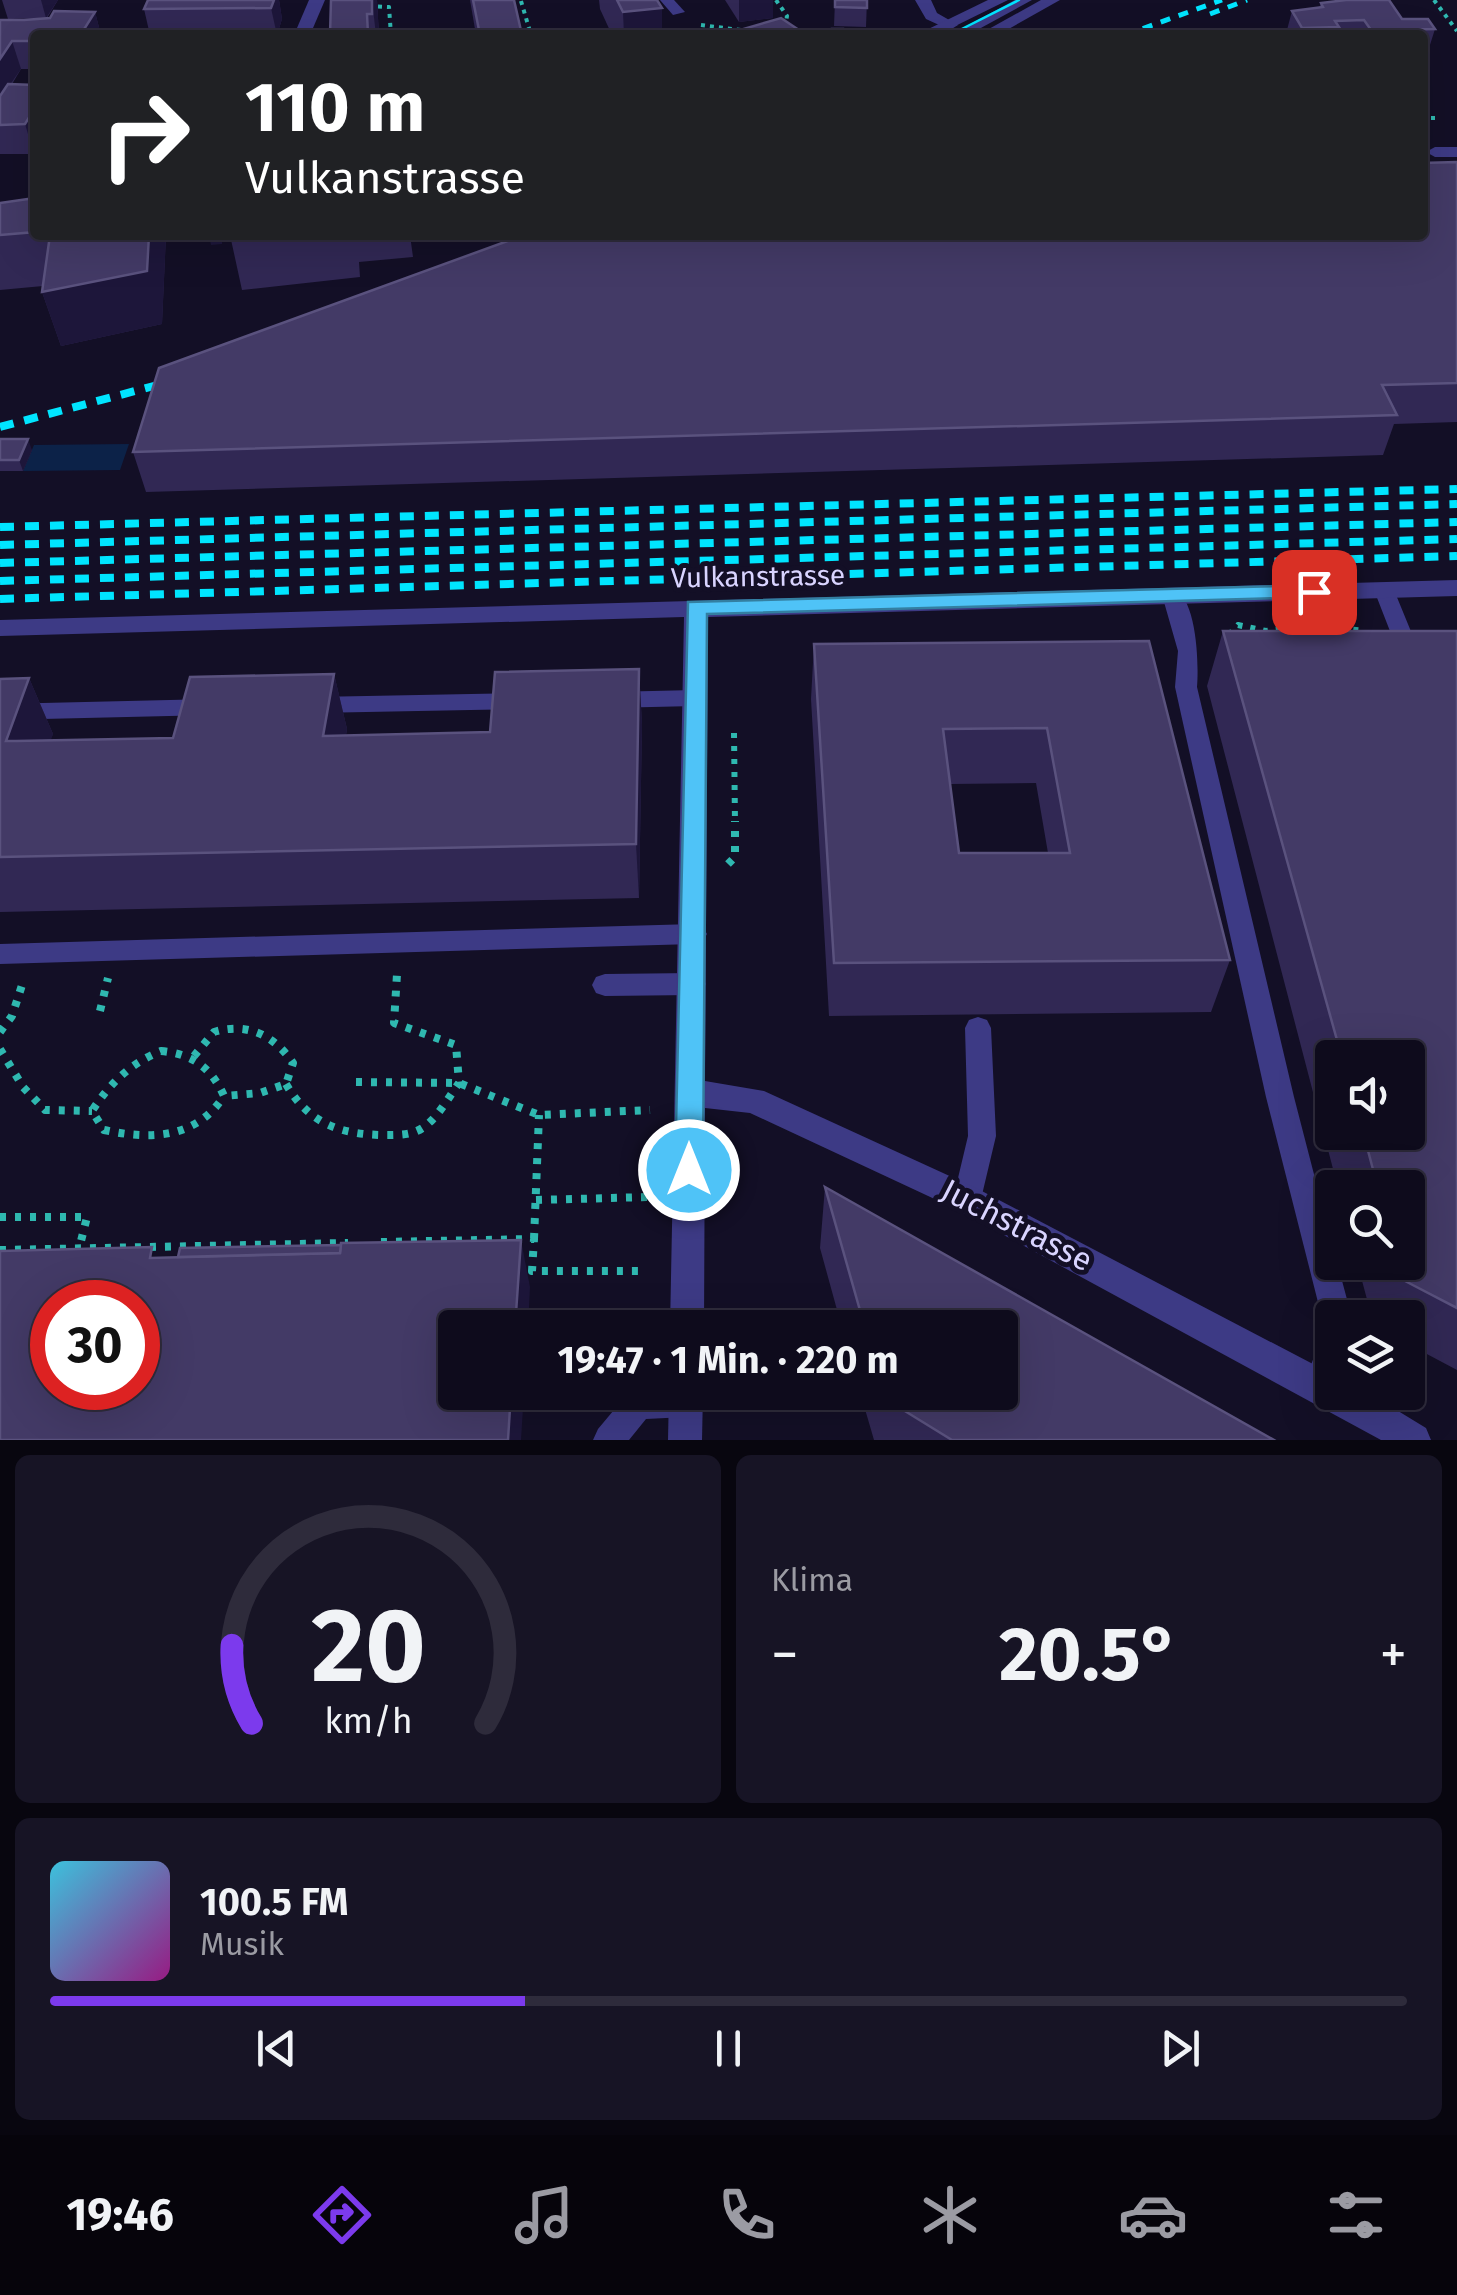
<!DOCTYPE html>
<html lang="de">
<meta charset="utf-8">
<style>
body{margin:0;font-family:"Fira Sans",sans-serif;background:#171425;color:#f1f3f6;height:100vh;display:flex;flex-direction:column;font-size:38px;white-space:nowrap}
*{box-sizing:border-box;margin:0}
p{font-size:32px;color:#9b9ba3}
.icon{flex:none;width:55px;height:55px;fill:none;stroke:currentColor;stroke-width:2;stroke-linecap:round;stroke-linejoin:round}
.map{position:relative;height:1440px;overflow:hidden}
.sheet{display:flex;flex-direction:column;gap:15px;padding:15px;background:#08060f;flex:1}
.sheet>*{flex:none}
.banner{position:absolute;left:30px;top:30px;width:1398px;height:210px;border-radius:10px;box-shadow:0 10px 40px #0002,0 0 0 2px #2e2b3b;background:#202124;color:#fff;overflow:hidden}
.buttons{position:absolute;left:1315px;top:1040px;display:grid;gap:20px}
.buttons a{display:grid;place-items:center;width:110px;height:110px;border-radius:10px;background:#0e0b1c;box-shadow:0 10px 40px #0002,0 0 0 2px #2e2b3b;font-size:50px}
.speed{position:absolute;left:30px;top:1280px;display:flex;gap:20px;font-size:50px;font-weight:700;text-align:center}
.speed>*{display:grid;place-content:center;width:130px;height:130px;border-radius:50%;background:#0e0b1c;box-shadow:0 10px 40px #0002,0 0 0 2px #2e2b3b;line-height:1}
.speed .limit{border:15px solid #d22;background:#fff;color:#111}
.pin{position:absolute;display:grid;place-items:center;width:85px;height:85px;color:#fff;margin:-42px;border-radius:20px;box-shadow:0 5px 15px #0006}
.me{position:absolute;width:110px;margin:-55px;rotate:0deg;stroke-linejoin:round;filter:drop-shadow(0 0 8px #0008)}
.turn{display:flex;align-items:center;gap:35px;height:210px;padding:0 50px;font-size:45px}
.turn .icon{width:130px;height:130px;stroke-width:2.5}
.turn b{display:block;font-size:70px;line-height:85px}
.big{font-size:75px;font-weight:700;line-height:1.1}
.sheet .widget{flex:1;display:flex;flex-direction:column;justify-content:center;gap:15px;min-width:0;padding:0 35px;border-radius:15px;background:#171425}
.sheet .dial{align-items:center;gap:0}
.dial svg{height:260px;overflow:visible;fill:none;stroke:#2e2b3b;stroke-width:7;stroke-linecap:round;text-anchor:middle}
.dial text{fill:#f1f3f6;stroke:none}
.song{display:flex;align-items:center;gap:30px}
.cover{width:120px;height:120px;border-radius:15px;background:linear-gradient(135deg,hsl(190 70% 55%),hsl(310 70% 35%))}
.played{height:10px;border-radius:5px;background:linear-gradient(90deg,#7c3aed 35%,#2e2b3b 35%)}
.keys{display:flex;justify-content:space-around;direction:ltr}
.heat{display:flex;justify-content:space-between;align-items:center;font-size:55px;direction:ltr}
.sheet .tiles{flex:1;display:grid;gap:15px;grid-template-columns:1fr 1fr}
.widget:last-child{grid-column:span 2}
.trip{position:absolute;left:438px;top:1310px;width:580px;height:100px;border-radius:10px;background:#0e0b1c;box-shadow:0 10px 40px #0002,0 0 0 2px #2e2b3b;font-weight:700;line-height:100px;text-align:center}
.tab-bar{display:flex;height:160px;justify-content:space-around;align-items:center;background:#06040b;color:#9b9ba3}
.tab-bar .icon{width:70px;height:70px}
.tab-bar .active{color:#7c3aed}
.tab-bar b{font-size:45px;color:#f1f3f6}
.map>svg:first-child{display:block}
.water{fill:#0c2248}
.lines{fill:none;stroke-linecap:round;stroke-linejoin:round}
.path-far2{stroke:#2fb8b0;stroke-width:4;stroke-dasharray:4 5;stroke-linecap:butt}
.path-far1{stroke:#2fb8b0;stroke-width:6;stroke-dasharray:5 8;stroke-linecap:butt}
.path{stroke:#2fb8b0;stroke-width:8;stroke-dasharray:6 9;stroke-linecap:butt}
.service{fill:#3d3a85;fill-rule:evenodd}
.minor{fill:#3d3a85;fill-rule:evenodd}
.tertiary{fill:#3d3a85;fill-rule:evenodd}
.tram{stroke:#00e5ff;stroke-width:2.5}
.rail-far1{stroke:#00e5ff;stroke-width:5;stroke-dasharray:10 9;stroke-linecap:butt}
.rail{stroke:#00e5ff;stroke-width:8;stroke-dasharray:14 11;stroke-linecap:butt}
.wall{fill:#312854;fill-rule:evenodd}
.shaded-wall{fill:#1d163a}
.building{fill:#433a66;stroke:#5a527e;stroke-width:2.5;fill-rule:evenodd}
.route{fill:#4fc3f7;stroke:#337fa1;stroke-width:2.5}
.labels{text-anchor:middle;stroke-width:10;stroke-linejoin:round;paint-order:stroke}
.street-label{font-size:28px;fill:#d9d4ff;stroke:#130f26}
.near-street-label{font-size:32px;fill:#d9d4ff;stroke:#130f26}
</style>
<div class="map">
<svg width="1457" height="1440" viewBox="0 0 1457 1440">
<rect width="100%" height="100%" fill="#130f26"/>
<path class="water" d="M129,444L120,470L23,471L34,445Z"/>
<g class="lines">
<g class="path-far2">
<path d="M776,0L787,16L784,35"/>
<path d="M1434,0L1457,31"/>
<path d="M521,1L531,35"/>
<path d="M369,6L389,7L391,35"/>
<path d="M701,25L748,31"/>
<path d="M1422,118H1436"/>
</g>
<g class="path-far1">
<path d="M1229,635L1238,625L1266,631L1314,625L1365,631"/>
<path d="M734,733L735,823"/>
</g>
<g class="path">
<path d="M728,864L735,857V821"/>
<path d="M100,1011L108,978"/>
<path d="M0,1032L12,1016L23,982"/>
<path d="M0,1049L23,1087L45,1110L92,1111"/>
<path d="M161,1051C192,1054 211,1067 224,1096C196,1139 150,1140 104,1130L92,1111C109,1084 131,1063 161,1051Z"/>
<path d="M194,1056L214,1032C247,1022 274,1035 293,1063L286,1084L260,1093L224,1096"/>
<path d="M356,1082L459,1083L539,1115L650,1110"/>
<path d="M286,1084C309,1124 341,1135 386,1135C399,1135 413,1135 424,1127C439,1116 448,1098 459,1083L456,1045L394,1023L397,974"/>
<path d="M536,1200L649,1197"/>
<path d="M0,1217H87L79,1249"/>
<path d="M534,1239L539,1115"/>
<path d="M381,1242L534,1239L532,1271H645"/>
<path d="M0,1250L348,1243"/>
</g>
<g class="service">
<path d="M660,0H674L685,12L673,15Z"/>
<path d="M1015,0H1032L968,35H950Z"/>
<path d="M1384,583L1394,590L1419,651L1416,656L1397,659L1386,651L1395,644L1374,590Z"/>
<path d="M1172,588C1197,596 1199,664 1197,687L1294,1097L1332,1244V1262H1337L1352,1318H1332V1331L1326,1328L1322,1318L1266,1097L1175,687L1178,651L1162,595Z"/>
<path d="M695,690L706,698L695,706L609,708L598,700L609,692Z"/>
<path d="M522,693L533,701L522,709L314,713L303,705L314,697Z"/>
<path d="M212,699L223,707L212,715L0,720V704Z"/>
<path d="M694,924L703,927L707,934L703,941L694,944L0,964V944Z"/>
<path d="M693,973L702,976L706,984L702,992L693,995L605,996L596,993L592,985L596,977L605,974Z"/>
<path d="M978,1017L987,1020L991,1028L996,1136L981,1199L977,1208L967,1212L957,1208L953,1199L968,1136L965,1028L969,1020Z"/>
<path d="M1332,1334V1388L1330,1395L1319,1399L1308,1395L1304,1384L1321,1338Z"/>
<path d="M629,1392H698L701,1402L697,1413L686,1417L646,1419L629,1440H593L598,1429Z"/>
</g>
<g class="minor">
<path d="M309,0H325L310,35H294Z"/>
<path d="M915,0H931L937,13L958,25L950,30L926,19Z"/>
<path d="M1457,147V157H1435L1426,152L1435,147Z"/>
<path d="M1457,580V596L708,617L705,1081L764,1091L978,1189L1332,1374V1392H1367L1426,1428L1431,1440H1381L956,1209L750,1113L705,1108L704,1328H670L684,617L0,636V620Z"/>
<path d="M669,1392H703L702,1440H668Z"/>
</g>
<g class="tertiary">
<path d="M988,0H1008L937,35H916Z"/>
<path d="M1041,0H1060L998,35H978Z"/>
</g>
<path class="tram" d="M950,35L1019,0"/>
<g class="rail-far1">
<path d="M1210,14L1247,0"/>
<path d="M1125,35L1222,0"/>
</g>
<g class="rail">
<path d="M0,427L180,379"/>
<path d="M0,527L1457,489"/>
<path d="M0,545L1457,504"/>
<path d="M0,563L1457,522"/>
<path d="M0,581L1457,539"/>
<path d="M0,599L1457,556"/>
</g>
</g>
<g class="wall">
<path d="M2,0H58L47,18L95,12L101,35H35V69H21L12,84L33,85L34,154H0V20L42,18L8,19Z"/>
<path d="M279,0L282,19L277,35H150L144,9Z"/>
<path d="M331,0H377L379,35H330Z"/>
<path d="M470,0H514L522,35H476Z"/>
<path d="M599,0H657L662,8V35H612L600,9Z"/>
<path d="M725,0H773V18L739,22Z"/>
<path d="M835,0H867L866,27L834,26Z"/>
<path d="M1321,3L1402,19L1435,29L1429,48H1422V35H1290L1287,30L1292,11L1319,8Z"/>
<path d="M1457,162V422L1394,424L1383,455L146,492L133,452Z"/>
<path d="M35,198V235H166L162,324L61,346L42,292L43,286L0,290V203Z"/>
<path d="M230,235H410L413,257L359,262L360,277L242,290Z"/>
<path d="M0,439L32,450L23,471H0Z"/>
<path d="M1223,631H1457V1370L1408,1344V1318H1372L1357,1262H1408V1188H1338L1207,686ZM1332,1058H1408V1132H1332Z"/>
<path d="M1149,641L1230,960L1211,1012L829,1016L811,699L814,644ZM1036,783L1048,853H959L950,784Z"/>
<path d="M639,669L642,725L639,898L0,912V679L29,678L53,734L50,740L173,738L334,674L347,729L346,735L490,732Z"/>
<path d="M825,1187L1274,1440H874L860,1392H1000V1328H842L820,1248Z"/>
</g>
<g class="shaded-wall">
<path d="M41,0H58L46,18Z"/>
<path d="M274,0H279L282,19L277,35L271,8Z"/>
<path d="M372,0H377L379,35H376Z"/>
<path d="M739,0H773V18L739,22Z"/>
<path d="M662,8V35H624L623,12Z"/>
<path d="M95,12L101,35H84L83,31Z"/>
<path d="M12,41L21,69L0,99V59Z"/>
<path d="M35,108V152L34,154L25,124Z"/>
<path d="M149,235H166L162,324L61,346L42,292Z"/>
<path d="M209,235H222V244L211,245Z"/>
<path d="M28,439L32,450L23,471L19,460Z"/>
<path d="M639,669L642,725L639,898L636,844Z"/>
<path d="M334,674L347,729L337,790L323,736Z"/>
<path d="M29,678L53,734L32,796L6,741Z"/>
<path d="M521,1240L530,1287L528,1328H515Z"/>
<path d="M511,1392H524L521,1440H508Z"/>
</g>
<g class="building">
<path d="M148,0H274L271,8L144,9Z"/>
<path d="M331,0H372V14H367L368,35H330Z"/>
<path d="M473,0H514L522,35H480Z"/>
<path d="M617,0H657L662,8L623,12Z"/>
<path d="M835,0H867V8L835,7Z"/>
<path d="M1346,0H1389L1402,19H1428L1435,29L1371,30L1364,20L1335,21L1339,27L1302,28L1292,11L1323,7L1321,3Z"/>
<path d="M54,11L95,12L83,31L43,30L40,35H35V41H12L0,59V20H24L50,18Z"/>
<path d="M781,18L802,32L792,35H723Z"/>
<rect x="832" y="29" width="11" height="6"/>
<path d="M173,32H240L239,35H172Z"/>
<path d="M8,84L35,85V108L25,124L0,125V96Z"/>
<path d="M1457,162V383L1382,385L1397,415L133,452L159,368L524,235H1422V163Z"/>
<path d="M35,198V232L0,235V203Z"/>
<path d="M50,235H149L147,271L42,292Z"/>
<path d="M0,439H28L19,460H0Z"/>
<path d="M1223,631H1457V1308L1405,1281L1399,1262H1408V1188H1378L1363,1132H1408V1058H1342Z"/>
<path d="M1149,641L1230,960L834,963L814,644ZM1047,728L1070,853H959L943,729Z"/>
<path d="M639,669L636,844L0,857V679L29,678L6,741H16L173,738L190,677L334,674L323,736L490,732L495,672Z"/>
<path d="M825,1187L1274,1440H952L887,1400L884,1392H1000V1328H865Z"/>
<path d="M521,1240L515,1328H455V1392H511L508,1440H0V1251L152,1247L150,1258L340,1253L341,1243ZM52,1302H138V1388H52Z"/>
<path d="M341,1245L340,1253L178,1257L180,1248Z"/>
</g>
<path class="route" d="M1314,585L1321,587V597L707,614L703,1170L699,1180L689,1183L679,1180L675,1170L688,602Z"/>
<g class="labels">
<g class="street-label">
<text transform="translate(758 576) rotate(-1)" y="10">Vulkanstrasse</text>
</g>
<g class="near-street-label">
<text transform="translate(1017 1225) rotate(27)" y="11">Juchstrasse</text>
</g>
</g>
</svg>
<div class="buttons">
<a><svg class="icon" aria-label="sound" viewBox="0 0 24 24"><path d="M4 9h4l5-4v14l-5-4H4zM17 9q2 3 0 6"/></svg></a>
<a><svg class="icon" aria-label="search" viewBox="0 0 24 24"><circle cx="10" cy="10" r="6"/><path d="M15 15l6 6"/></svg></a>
<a><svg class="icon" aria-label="layers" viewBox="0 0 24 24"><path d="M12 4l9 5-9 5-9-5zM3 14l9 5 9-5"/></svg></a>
</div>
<div class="speed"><div class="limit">30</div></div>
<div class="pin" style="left:1314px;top:592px;background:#d93025"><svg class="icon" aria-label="arrive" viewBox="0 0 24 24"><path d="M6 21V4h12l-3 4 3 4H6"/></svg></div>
<svg class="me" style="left:689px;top:1170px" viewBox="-20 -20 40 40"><circle r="17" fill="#4fc3f7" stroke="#fff" stroke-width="3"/><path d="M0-11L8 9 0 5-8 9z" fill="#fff"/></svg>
<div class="trip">19:47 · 1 Min. · 220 m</div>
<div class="banner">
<div class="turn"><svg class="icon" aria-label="right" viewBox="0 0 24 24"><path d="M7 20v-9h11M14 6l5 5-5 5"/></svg><div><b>110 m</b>Vulkanstrasse</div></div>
</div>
</div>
<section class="sheet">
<div class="tiles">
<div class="widget dial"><svg viewBox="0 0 100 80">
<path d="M14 69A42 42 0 1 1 86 69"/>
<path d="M14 69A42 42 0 0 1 8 45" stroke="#7c3aed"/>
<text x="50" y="56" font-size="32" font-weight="700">20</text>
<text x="50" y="72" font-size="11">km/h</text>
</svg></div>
<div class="widget"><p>Klima</p>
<div class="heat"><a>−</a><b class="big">20.5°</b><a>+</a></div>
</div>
<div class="widget">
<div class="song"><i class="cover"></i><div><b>100.5 FM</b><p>Musik</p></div></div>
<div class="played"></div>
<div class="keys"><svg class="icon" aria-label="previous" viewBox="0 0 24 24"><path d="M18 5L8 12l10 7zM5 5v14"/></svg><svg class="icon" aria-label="pause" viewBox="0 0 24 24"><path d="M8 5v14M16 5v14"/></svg><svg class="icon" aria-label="next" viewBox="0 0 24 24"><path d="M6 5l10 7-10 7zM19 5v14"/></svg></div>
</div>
</div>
</section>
<nav class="tab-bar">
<b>19:46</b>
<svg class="icon active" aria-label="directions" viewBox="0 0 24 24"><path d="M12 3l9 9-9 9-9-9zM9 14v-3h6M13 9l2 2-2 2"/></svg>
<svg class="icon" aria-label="music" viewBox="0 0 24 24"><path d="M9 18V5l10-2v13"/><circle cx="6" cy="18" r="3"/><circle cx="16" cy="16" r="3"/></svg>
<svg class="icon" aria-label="phone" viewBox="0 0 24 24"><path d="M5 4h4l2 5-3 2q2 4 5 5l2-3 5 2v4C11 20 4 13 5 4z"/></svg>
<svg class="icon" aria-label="climate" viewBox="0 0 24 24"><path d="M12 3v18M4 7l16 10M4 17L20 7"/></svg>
<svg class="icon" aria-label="car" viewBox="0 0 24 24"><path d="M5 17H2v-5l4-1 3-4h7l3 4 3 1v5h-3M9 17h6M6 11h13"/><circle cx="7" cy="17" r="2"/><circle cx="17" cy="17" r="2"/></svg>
<svg class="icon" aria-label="filters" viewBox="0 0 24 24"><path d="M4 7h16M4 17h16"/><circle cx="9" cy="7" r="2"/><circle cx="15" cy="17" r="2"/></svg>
</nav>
